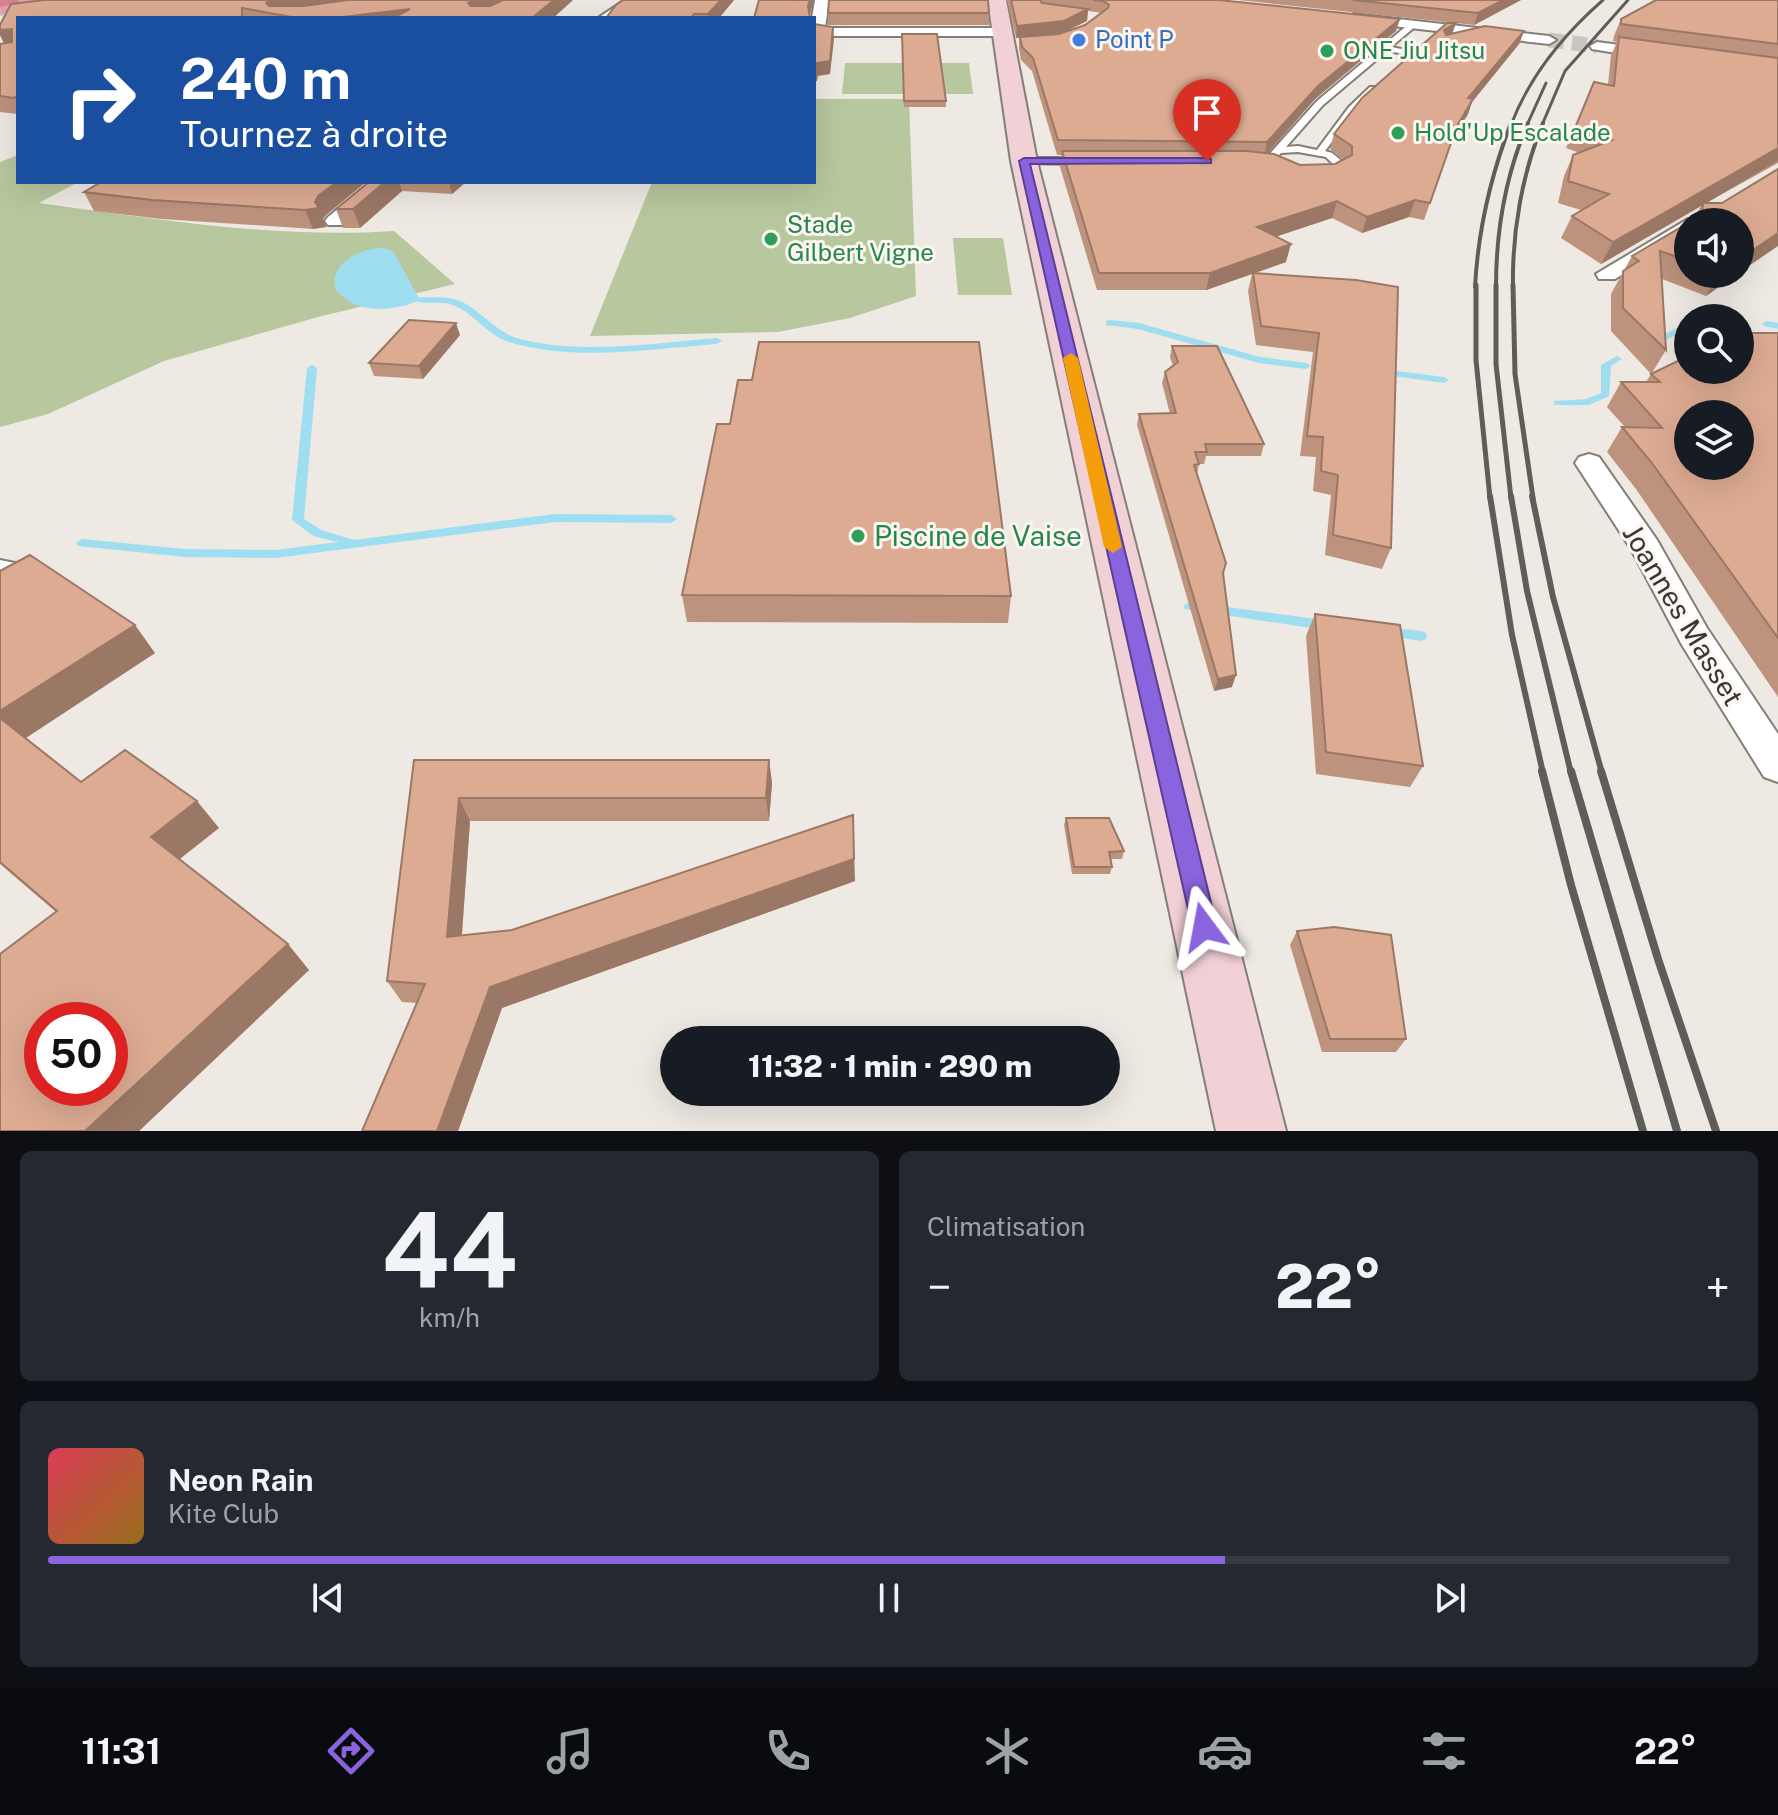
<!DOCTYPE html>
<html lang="fr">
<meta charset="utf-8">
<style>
body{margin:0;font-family:"Public Sans",sans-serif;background:#242831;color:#f1f3f6;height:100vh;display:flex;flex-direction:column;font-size:30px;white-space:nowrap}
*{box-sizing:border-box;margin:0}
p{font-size:26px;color:#9ea1a6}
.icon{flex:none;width:44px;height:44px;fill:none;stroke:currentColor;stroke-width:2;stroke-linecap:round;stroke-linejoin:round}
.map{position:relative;height:1131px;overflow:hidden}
.side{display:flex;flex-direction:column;gap:20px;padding:20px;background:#0d0f14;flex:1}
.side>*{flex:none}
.top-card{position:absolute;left:16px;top:16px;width:800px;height:168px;border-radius:0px;box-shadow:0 8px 32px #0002;background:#1a4fa0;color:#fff;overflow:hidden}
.tools{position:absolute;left:1674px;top:208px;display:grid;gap:16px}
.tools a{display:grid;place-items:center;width:80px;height:80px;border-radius:50%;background:#171b24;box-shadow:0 8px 32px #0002;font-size:40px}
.speed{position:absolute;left:24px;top:1002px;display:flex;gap:16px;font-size:40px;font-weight:700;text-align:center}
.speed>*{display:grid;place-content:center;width:104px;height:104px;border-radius:50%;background:#171b24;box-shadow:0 8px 32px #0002;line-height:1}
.speed .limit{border:12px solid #d22;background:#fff;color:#111}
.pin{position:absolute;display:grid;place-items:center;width:68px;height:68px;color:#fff;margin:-82px -34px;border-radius:50% 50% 50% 0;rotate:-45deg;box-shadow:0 0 8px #0007}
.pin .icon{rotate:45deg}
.me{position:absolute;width:88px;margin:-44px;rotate:347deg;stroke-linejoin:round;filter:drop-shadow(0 0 6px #0008)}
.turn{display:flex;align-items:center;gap:28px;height:168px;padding:0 32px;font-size:36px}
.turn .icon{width:104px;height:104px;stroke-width:2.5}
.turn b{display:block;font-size:56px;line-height:68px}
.big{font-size:60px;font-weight:800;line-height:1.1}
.side .widget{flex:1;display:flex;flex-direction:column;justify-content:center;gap:12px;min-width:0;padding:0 28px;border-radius:12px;background:#242831}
.side .dial{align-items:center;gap:0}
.dial b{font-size:104px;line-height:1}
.song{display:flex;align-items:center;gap:24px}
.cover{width:96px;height:96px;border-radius:12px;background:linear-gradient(135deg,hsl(350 70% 55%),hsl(40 70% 35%))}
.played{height:8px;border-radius:4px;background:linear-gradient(90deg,#8a63de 70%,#363941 70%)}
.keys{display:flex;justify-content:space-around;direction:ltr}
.heat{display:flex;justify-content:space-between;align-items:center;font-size:44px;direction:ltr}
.side .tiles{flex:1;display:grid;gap:20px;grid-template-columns:1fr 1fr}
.widget:last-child{grid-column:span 2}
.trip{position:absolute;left:660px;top:1026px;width:460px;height:80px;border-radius:40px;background:#171b24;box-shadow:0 8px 32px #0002;font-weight:800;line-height:80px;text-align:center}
.dock{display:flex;height:128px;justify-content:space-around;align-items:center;background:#090b0e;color:#9ea1a6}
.dock .icon{width:56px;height:56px}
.dock .on{color:#8a63de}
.dock b{font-size:36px;color:#f1f3f6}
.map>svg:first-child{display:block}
.green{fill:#b7c79e}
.water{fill:#9fdef1}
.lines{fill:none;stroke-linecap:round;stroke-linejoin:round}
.stream{fill:#9fdef1;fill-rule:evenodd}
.minor-tunnel{stroke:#cac5bf;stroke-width:15;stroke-dasharray:15 8;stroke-linecap:butt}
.service-casing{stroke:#847e79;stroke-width:4}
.minor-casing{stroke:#847e79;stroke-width:4}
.secondary-casing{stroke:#847e79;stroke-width:4}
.primary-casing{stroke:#c8c7c6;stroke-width:4}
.trunk-casing{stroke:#c8c7c6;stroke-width:4}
.service{fill:#fff;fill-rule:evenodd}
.minor{fill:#fff;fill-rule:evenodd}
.secondary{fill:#f1d0d6;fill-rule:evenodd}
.primary{fill:#e2a1ae;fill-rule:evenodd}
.trunk{fill:#d88293;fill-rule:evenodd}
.rail-far4{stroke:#5f5d5a;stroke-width:3}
.rail-far3{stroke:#5f5d5a;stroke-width:4}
.rail-far2{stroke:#5f5d5a;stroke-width:5}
.rail-far1{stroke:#5f5d5a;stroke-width:6}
.rail{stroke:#5f5d5a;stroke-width:8}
.wall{fill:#be937e;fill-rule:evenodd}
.shaded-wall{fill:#9b7866}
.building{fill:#ddab92;stroke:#9b7866;stroke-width:2;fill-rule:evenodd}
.route{fill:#8a63de;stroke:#5a4090;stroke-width:2}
.slow{fill:#f59e0b}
.shop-dot{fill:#3f7fe0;stroke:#fcf6f0;stroke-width:3}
.leisure-dot{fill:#2e9e5b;stroke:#fcf6f0;stroke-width:3}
.labels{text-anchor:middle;stroke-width:6;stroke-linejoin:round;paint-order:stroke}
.far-shop-label{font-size:24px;fill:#366cbe;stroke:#fcf6f0;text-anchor:start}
.far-leisure-label{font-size:24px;fill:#27864d;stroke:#fcf6f0;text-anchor:start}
.leisure-label{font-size:28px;fill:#27864d;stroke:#fcf6f0;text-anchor:start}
.street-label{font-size:28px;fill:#393735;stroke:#fcf6f0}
</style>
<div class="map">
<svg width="1778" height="1131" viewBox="0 0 1778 1131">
<rect width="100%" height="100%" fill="#eee9e2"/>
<g class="green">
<path d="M845,63H969L973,94H842Z"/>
<path d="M814,99H909L916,296L850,318L778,332L590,336L652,182H814Z"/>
<path d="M18,155V182H78L39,203C154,219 278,239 394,231L455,284L318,317L164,361L48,414L0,427V162Z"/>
<path d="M953,238H1003L1012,295H958Z"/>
</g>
<path class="water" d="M382,248L393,251L420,300C393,312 357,315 336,290C327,264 361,248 382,248Z"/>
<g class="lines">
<g class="stream">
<path d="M420,297C432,298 445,296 457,300C480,308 494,332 520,339C583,355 653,343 717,338L722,341L717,344C650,349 575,362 509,342C487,335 474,313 453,305C442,301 429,304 417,302L416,300Z"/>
<path d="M1708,311L1724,312L1728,315L1724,318H1697Z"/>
<path d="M1109,320L1139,323L1260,357L1306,363L1311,366L1306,369L1259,363L1138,329L1106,325V321Z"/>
<path d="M1767,321L1778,323V329L1764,326L1762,324Z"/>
<path d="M1688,322V329L1668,339L1665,340L1660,337Z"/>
<path d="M1617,356L1622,359L1611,366L1609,396L1589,405H1554V401L1587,399L1601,393V365Z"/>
<path d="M312,365L317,368L304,519L321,530L354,540L555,514L671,515L677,519L671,523L555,522L275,558L185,557L78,546L76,543L82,539L185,549L275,550L338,542L313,536L292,520L307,368Z"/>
<path d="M1389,370L1444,377L1449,380L1444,383L1386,375V371Z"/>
<path d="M1189,602L1324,620L1329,622L1330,625L1329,628L1324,630L1185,609L1183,606Z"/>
<path d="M1386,627L1421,631L1426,633L1427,636L1426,639L1421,641L1381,635L1380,632L1381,629Z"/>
</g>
<path class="minor-tunnel" d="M1549,40L1597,46"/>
<g class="service-casing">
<g id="service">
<path d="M1410,23L1417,25L1391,47L1417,52V56L1387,51L1323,105L1286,147L1298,146L1317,150L1349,107L1370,87H1376V91L1355,111L1325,151L1332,153L1343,162L1344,170C1320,185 1287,181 1266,162V158L1317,101ZM1298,152L1326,157L1336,167C1317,179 1291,174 1274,160L1281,153Z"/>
<path d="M1024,158H1083L1088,161L1083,164L1021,163V159Z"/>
<path d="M0,560L15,563L17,567L9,572L0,570Z"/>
</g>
</g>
<g class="minor-casing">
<g id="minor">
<path d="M625,0H642L615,18H598Z"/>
<path d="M815,0H829L825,28H1004L1011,32L1004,36H814L812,18Z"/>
<path d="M1354,14L1549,36L1556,40L1549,44L1349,21L1347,18Z"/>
<path d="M1597,42L1658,50L1666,55L1658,60L1592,49L1590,46Z"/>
<path d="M371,182H393L342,225H328L325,221L328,217Z"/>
<path d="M1688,219L1696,222H1688V234L1615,279H1599L1596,274Z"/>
<path d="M1589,454L1599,457L1657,540L1707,628L1778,734V782L1764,777L1682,645L1631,549L1575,463L1579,457Z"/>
</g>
</g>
<g class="secondary-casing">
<path id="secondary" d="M988,0H1006L1037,161L1286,1131H1216L1011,161Z"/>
</g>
<g class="primary-casing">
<path id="primary" d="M21,0H79L70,6L0,14V2Z"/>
</g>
<g class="trunk-casing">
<path id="trunk" d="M0,0H19L17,4L0,7Z"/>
</g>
<use href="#service" class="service"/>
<use href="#minor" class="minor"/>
<use href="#secondary" class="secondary"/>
<use href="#primary" class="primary"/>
<use href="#trunk" class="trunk"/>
<g class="rail-far4">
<path d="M1511,125C1530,75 1563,35 1603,0"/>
<path d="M1527,125L1546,83"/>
<path d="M1542,125L1565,71L1628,0"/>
</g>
<g class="rail-far3">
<path d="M1475,287C1478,231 1491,175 1511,123"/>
<path d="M1496,287C1496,231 1506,174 1528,123"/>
<path d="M1513,287C1512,232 1522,174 1543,123"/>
</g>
<g class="rail-far2">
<path d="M1476,285V360L1490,498"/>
<path d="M1496,285V364L1511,498"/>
<path d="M1513,285L1515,374L1533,498"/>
</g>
<g class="rail-far1">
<path d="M1490,496L1512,635L1543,773"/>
<path d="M1511,496L1527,591L1571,773"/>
<path d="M1532,496L1553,597L1602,773"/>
</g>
<g class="rail">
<path d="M1542,771L1571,885L1643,1131"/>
<path d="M1571,771L1677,1131"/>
<path d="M1601,771L1658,959L1716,1131"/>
</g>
</g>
<g class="wall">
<path d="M44,0H573L553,18H18V114L0,112V44L4,43L0,35V25L11,4Z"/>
<path d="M734,0L719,18H606Z"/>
<path d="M1007,0H1219L1396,31L1315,99L1267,154L1300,165L1335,164L1343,159L1330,149L1334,134L1456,23L1452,34L1524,31L1519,44L1472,102L1468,114L1452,140L1424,220L1409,217L1362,233L1332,218L1275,237L1286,262L1255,273L1356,280L1391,548L1382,569L1325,555L1331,495L1313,491L1316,457L1300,456L1313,352L1256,345L1248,291L1252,274L1206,290H1097L1060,167L1061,155H1057L1032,71L1021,60L1019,49V38H1016ZM1088,11L1102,13L1085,25L1068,30L1087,21Z"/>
<path d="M1238,0H1521L1474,25Z"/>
<path d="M1778,0V163L1706,203H1722L1694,219L1701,206L1601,264L1561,238L1572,216L1581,210L1558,203L1564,176L1573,155L1580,153L1566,148L1594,82L1608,85L1611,55L1617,42L1613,41L1614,36L1621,19Z"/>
<rect x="828" y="13" width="161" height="12"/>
<path d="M902,34L946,101V107H904Z"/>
<path d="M100,182H366L326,215L323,219L326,227L313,229L162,219L94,211L84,192Z"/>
<path d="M369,182H466L452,194L402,191L360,228H343L336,209Z"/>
<path d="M1688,223V274H1737L1706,296L1662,279L1666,350L1652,373L1778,333V697L1636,489L1607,452L1622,427H1625L1607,407L1621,382H1646L1651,374L1611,331V294L1632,256Z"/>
<path d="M460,335L423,379L374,376L369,363Z"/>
<path d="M1172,346L1264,444L1261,456H1206L1204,464H1199L1197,474L1223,575L1232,687L1214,691L1137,425L1139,414H1170L1162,383L1165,372L1173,366L1170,357Z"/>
<path d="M0,571L155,653L26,738L81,782L219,828L180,859L309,970L139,1131H0L56,912L0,864Z"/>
<path d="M682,595L1011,596L1008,623L687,622Z"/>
<path d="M1315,614L1423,766L1410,787L1316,774L1306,636Z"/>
<path d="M414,760H769L772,783L769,821H470L462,935L512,930L855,881L502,1008L458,1131H362L417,1003L402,1002L387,981Z"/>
<path d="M1066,818L1124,851L1122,859H1111L1112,867L1110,874H1072L1064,825Z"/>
<path d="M1297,931L1406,1039L1396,1052H1322L1290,945Z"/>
</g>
<g class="shaded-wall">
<path d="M270,0H354L276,14L266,3Z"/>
<path d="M474,0H504L472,17L468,3Z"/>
<path d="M554,0H573L553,18H532Z"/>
<path d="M721,0H734L719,18H709L708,14Z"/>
<path d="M810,0H814L809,18L808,6Z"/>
<path d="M1503,0H1521L1474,25L1478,13Z"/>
<path d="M410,9L412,18H334Z"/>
<path d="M1088,9L1087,21L1062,33L1016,38L1017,26Z"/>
<path d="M1400,19L1396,31L1315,99L1264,157L1267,142L1318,86Z"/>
<path d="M1456,23L1451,37L1439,43L1444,30Z"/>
<path d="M833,27L834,39L830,74L818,76L817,81L814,82V69Z"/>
<path d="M12,29L18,40L5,45L0,35V30Z"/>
<path d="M1524,31L1519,44L1472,102L1468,114L1451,141L1468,98Z"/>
<path d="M1778,148V160L1776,162L1703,205V203L1701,206L1601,264L1613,242Z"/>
<path d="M337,182H366L326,215L323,219L326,227L313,229L305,210L315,202L318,196Z"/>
<path d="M385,182H399L402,191L360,228L353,209Z"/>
<path d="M449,182H466L452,194Z"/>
<path d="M1415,200L1409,217L1362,233L1367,217Z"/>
<path d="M1337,201L1332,218L1253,244L1257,227Z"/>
<path d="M1778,233V246L1740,272V259Z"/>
<path d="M1291,244L1286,262L1206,290L1210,273Z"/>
<path d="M1719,274H1737L1706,296Z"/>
<path d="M456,323L460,335L423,379L419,366Z"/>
<path d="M135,625L155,653L21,741L0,719V711Z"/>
<path d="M1236,675L1232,687L1214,691L1218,679Z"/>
<path d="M769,760L772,783L769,821L766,798Z"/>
<path d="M459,798L470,821L460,958L447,937Z"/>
<path d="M197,801L219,828L174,863L151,837Z"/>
<path d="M853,815L855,881L502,1008L458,1131H437L490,987Z"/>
<path d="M288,944L309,970L139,1131H85Z"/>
</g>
<g class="building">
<path d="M44,0H270L266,3L269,6H304L348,0H474L468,3L471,6H490L503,0H554L532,18H393L410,9L334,18H297L242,8V18H18V96L14,98L0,96V44L12,42V29L0,30V25L11,4Z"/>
<path d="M623,0H721L708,14H694L691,18H606L616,5Z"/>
<path d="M759,0H810L808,6L810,18H754Z"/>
<path d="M829,0H988L989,13H828Z"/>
<path d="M1011,0H1040L1042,3L1088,9L1064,21L1017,26Z"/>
<path d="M1093,0H1219L1400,19L1318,86L1267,142L1058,140L1033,58L1022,47L1020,37L1059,34L1085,25L1108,8L1109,5L1103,1Z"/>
<path d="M1353,0H1503L1478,13Z"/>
<path d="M1656,0H1778V44L1621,24V19Z"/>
<path d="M1447,23H1456L1444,30L1446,35L1485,26L1524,31L1468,98L1473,99L1457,126L1430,203L1415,200L1367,217L1337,201L1257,227L1291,244L1210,273H1099L1062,151H1247L1274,154L1300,165L1335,164L1352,155V146L1334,134L1362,98Z"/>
<path d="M814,24L833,27L830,61L817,63V68L814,69Z"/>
<path d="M902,34H937L946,101H904Z"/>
<path d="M1619,37L1778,58V148L1613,242L1572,216L1609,194L1568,181L1573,155L1612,140L1575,128L1594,82L1614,86Z"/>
<path d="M1778,169V233L1740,259V222H1689L1702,215L1703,203H1722Z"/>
<path d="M101,182H337L318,196L315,202L319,208L305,210L152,200L84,192Z"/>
<path d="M369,182H385L353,209H336Z"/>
<path d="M1688,223V261L1660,251L1666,350L1623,308V271L1639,261L1632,256Z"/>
<path d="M1253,273L1356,280L1398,287L1391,548L1333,535L1338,475L1321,471L1323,437L1307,436L1319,333L1261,326Z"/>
<path d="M409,320L456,323L419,366L369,363Z"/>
<path d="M1740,333H1778V638L1652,463L1622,427L1662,428L1621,382H1660L1651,374L1688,356V370H1740ZM1688,414H1740V466H1688Z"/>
<path d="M759,342H979L1011,596L682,595L717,424H730L738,380H752Z"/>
<path d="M1172,346H1217L1264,444H1205L1207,452H1195L1199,464L1194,465L1226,563L1223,573L1236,675L1218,679L1139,414L1176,413L1165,372L1178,362Z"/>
<path d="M30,555L135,625L0,711V571Z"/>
<path d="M1315,614L1400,625L1423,766L1326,752Z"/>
<path d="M0,718L81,782L125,750L197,801L151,837L288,944L85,1131H0V954L57,911L0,862ZM42,1020H110V1088H42Z"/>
<path d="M414,760H769L766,798H459L447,937L512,930L853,815L854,859L490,987L437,1131H362L425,984L387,981Z"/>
<path d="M1066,818H1109L1124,851L1109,852L1112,867H1074Z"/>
<path d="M1334,927L1391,935L1406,1039H1330L1297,931Z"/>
</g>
<path class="route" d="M1207,158L1211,159V163L1030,164L1217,927L1213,935L1204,939L1195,935L1192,927L1019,161L1024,158Z"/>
<path class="slow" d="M1071,353L1078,358L1122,547L1113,553L1104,547L1063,358Z"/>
<circle class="shop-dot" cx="1079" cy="40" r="8"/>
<g class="leisure-dot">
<circle cx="1327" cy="51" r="8"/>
<circle cx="1398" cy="133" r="8"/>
<circle cx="771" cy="239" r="8"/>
<circle cx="858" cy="536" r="8"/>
</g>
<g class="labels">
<g class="far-shop-label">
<text x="1095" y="48">Point P</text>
</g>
<g class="far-leisure-label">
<text x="1343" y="59">ONE Jiu Jitsu</text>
<text x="1414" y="141">Hold'Up Escalade</text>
<text x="787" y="233">Stade<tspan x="787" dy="28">Gilbert Vigne</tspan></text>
</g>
<g class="leisure-label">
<text x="874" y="546">Piscine de Vaise</text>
</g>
<g class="street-label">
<text transform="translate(1683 615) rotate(59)" y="10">Joannes Masset</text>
</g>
</g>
</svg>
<div class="tools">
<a><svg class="icon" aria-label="sound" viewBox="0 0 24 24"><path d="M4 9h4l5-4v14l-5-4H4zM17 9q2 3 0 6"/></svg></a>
<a><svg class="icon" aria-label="search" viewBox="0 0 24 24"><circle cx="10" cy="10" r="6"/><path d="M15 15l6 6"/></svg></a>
<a><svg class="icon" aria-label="layers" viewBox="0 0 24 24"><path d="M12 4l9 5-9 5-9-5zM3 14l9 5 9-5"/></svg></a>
</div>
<div class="speed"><div class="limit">50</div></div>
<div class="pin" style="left:1207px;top:161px;background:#d93025"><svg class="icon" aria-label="arrive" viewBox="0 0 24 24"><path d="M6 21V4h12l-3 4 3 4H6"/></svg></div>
<svg class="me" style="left:1204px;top:927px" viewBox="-20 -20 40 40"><path d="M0-17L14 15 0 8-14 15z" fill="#8a63de" stroke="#fff" stroke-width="4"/></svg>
<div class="trip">11:32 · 1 min · 290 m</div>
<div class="top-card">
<div class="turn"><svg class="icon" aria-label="right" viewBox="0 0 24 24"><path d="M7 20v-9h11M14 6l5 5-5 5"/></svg><div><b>240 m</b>Tournez à droite</div></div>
</div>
</div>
<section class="side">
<div class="tiles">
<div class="widget dial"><b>44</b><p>km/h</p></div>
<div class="widget"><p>Climatisation</p>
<div class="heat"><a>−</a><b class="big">22°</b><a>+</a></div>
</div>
<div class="widget">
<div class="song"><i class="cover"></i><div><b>Neon Rain</b><p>Kite Club</p></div></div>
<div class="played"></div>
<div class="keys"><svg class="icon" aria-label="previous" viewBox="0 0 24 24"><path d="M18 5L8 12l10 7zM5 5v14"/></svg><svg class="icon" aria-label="pause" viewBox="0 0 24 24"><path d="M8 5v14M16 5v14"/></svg><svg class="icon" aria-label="next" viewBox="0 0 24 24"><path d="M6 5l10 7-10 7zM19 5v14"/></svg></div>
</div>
</div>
</section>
<nav class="dock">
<b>11:31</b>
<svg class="icon on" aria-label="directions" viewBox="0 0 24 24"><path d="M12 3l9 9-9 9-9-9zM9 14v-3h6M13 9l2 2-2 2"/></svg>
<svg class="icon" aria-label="music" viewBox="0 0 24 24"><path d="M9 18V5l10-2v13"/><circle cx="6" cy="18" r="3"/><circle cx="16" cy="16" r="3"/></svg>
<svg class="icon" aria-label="phone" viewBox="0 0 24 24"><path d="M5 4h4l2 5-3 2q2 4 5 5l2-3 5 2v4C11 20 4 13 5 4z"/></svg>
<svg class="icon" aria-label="climate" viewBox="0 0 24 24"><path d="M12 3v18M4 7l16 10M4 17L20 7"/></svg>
<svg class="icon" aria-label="car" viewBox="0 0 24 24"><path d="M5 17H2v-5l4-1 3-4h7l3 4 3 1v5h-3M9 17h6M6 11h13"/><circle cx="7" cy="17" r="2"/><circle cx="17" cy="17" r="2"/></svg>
<svg class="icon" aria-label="filters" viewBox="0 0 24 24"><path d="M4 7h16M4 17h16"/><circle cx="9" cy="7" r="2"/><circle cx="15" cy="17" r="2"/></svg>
<b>22°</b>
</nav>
